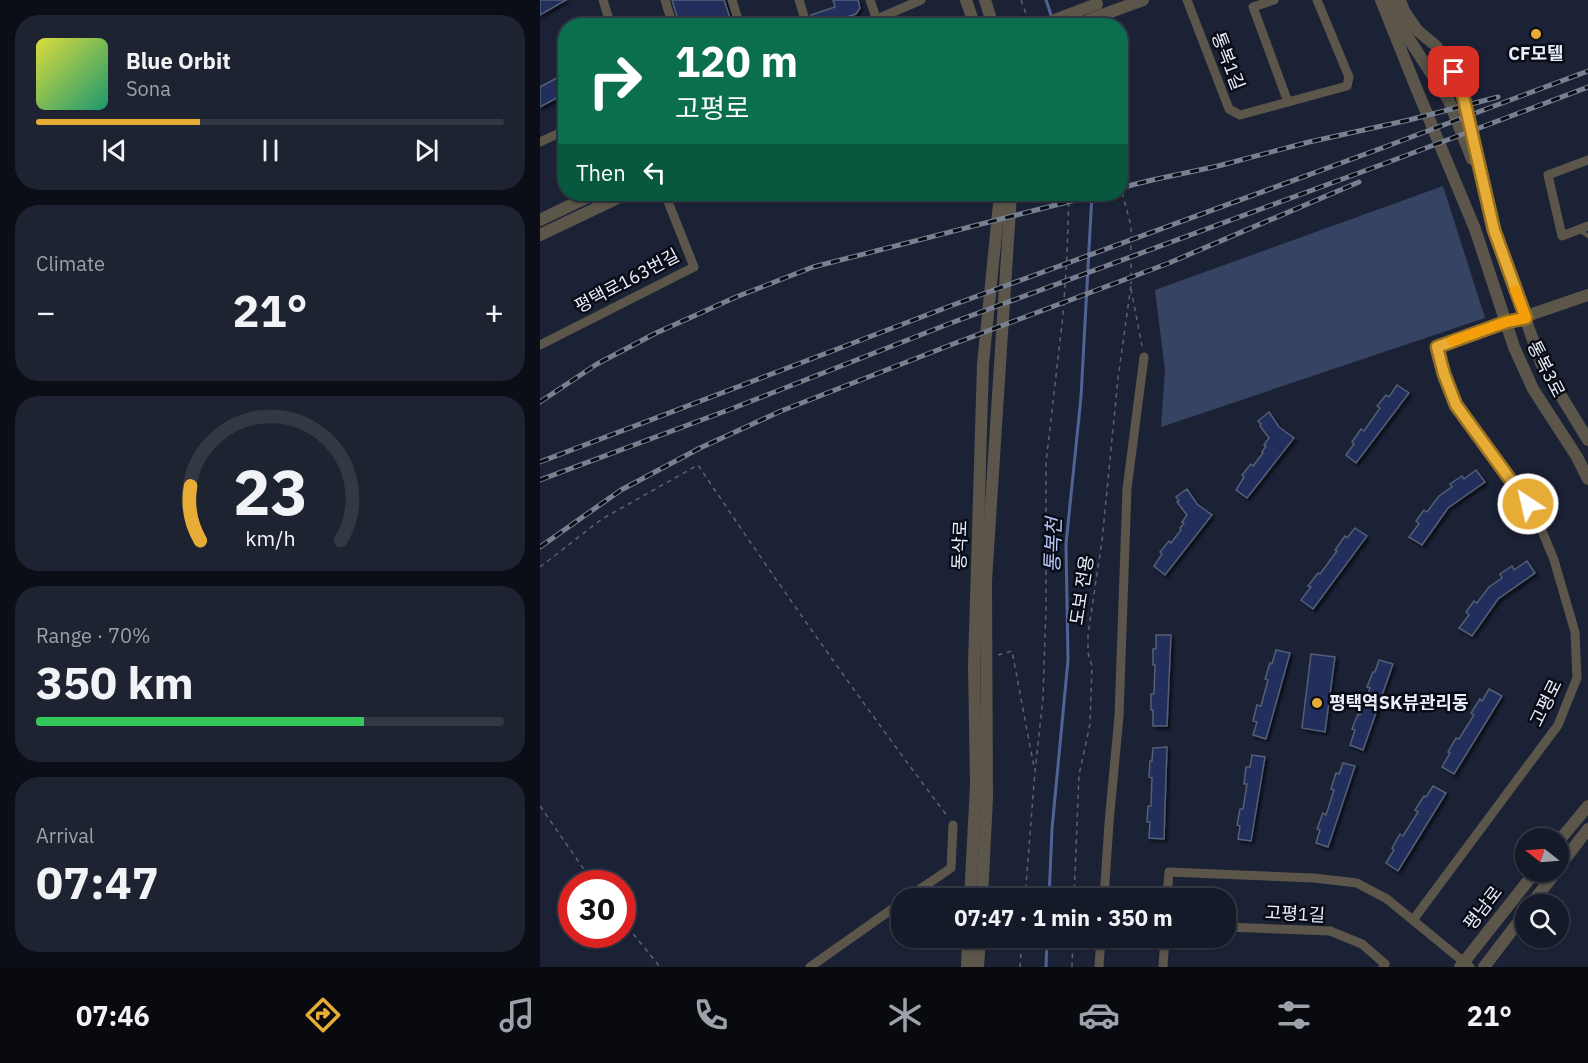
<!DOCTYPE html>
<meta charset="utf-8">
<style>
body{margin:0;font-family:"IBM Plex Sans","Noto Sans KR",sans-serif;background:#1d2330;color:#f1f3f6;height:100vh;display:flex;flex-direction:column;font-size:22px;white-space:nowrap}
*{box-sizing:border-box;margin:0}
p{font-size:20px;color:#9da1a8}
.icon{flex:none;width:33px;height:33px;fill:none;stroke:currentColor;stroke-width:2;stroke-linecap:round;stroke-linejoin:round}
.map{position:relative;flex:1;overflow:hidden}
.side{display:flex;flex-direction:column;gap:15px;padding:15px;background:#0b0e16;width:540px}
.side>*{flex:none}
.top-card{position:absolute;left:18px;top:18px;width:570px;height:183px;border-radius:24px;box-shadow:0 2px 4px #0004,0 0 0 2px #333845;background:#0b6e4f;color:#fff;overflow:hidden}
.needle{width:39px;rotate:287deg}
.tools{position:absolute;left:975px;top:828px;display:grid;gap:12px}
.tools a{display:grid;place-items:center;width:54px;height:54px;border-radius:50%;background:#141a28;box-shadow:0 2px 4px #0004,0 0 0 2px #333845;font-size:30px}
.speed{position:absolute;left:18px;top:870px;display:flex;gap:12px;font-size:30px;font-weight:700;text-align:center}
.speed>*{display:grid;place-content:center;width:78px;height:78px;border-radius:50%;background:#141a28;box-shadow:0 2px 4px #0004,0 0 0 2px #333845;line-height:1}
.speed .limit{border:9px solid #d22;background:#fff;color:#111}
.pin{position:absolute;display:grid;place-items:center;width:51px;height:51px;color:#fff;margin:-26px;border-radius:12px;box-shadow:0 3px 9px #0006}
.me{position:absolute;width:66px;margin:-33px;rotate:325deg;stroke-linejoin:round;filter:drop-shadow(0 0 4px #0008)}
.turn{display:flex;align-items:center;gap:21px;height:126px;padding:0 18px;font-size:27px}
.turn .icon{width:78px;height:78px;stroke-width:2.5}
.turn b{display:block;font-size:42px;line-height:51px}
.then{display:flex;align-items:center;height:57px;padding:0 18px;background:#0003;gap:12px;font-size:22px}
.big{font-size:45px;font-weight:800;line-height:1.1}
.side .card{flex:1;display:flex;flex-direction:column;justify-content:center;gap:9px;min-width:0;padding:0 21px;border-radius:24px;background:#1d2330}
.side .dial{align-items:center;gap:0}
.dial svg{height:156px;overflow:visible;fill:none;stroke:#333845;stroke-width:7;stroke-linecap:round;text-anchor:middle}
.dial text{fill:#f1f3f6;stroke:none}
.song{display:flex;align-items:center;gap:18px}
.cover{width:72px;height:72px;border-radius:9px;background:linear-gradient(135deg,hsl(60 70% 55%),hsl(160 70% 35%))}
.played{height:6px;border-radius:3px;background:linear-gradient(90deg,#e7ac36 35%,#333845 35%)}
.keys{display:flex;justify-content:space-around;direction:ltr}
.heat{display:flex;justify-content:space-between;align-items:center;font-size:33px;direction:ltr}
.charge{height:9px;border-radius:4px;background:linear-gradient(90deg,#34c759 70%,#333845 0)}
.trip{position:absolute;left:351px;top:888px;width:345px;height:60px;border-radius:24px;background:#141a28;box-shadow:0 2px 4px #0004,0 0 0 2px #333845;font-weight:800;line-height:60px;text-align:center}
.tabs{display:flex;height:96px;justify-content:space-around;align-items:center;background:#080a10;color:#9da1a8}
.tabs .icon{width:42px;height:42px}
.tabs .selected{color:#e7ac36}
.tabs b{font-size:27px;color:#f1f3f6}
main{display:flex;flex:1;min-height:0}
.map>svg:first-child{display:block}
.green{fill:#374363}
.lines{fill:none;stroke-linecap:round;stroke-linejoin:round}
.stream{stroke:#516395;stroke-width:3}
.building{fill:#202f5c;stroke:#545e75;stroke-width:1.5;filter:url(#shadow)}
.path{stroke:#5b6274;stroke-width:1.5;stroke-dasharray:4.5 4.5;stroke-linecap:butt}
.service{stroke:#5b554a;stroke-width:4.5}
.minor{stroke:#5b554a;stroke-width:9}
.tertiary{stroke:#5b554a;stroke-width:12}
.rail-casing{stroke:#798091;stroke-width:5}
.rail{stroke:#090c15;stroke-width:3;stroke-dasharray:9;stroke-linecap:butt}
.tertiary-bridge{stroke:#5b554a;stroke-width:12}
.route-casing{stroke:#967023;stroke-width:15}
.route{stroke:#e7ac36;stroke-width:10}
.slow{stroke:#f59e0b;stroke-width:10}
.poi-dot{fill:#e7ac36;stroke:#090c15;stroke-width:2}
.labels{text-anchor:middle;stroke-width:5;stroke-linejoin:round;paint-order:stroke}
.poi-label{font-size:18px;font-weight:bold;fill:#e8eefc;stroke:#090c15}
.street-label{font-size:18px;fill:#e8eefc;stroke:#090c15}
.water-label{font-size:20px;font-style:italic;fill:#b6c9f7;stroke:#090c15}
</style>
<main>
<section class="side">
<div class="card">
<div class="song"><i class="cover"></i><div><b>Blue Orbit</b><p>Sona</p></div></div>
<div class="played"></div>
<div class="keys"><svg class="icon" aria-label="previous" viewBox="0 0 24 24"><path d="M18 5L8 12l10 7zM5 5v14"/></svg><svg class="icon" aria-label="pause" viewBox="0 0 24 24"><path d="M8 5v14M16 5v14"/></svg><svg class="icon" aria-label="next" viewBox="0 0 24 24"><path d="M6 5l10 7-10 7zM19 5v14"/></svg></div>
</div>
<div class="card"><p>Climate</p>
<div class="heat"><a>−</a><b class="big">21°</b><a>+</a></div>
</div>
<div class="card dial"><svg viewBox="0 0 100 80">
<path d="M14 69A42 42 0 1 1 86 69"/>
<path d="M14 69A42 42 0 0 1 9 41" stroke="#e7ac36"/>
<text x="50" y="56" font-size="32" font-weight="700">23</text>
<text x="50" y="72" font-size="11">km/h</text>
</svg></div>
<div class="card"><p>Range · 70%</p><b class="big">350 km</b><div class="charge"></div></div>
<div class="card"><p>Arrival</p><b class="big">07:47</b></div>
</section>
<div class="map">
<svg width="1048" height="967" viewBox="0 0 1048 967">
<defs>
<filter id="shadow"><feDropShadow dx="2.5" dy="2.5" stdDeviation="1.5" flood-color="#0009"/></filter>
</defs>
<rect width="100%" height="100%" fill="#1b2236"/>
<path class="green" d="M903,186L945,318L621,427L625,370L615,290Z"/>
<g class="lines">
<g class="stream">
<path d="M506,0L512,18"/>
<path d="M509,898L512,829L528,660L526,544L541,397L552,194"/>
<path d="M506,967L507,938"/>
</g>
</g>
<g class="building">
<path d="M0,0H26L0,15Z"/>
<path d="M132,0H184L191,21L177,26H140Z"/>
<path d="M293,0H318L320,8L316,14L279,26L273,24L271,15L295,7Z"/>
<path d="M26,73V93L0,107V87Z"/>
<path d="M857,385L869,393L816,463L806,455L814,444L812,442L821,429L824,431L840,408L837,406L846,395L849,397Z"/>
<path d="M729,412L739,427L754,438L707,498L696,490L704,477L702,475L711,464L713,466L723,453L722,452L726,446L724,445L729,438L720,426L721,424L718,421Z"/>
<path d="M936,470L945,482L908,508L882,545L869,537L879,524L876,521L884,510L887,512L899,496L912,487L910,484L922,476L924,479Z"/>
<path d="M647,489L657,504L672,515L625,575L614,566L622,554L620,552L629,541L631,543L641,530L640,528L644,523L642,522L647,515L637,502L639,501L636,497Z"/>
<path d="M815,528L827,536L773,609L761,600L771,587L768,586L778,573L780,574L797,551L795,550L805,536L807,538Z"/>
<path d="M987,561L995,573L958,599L932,636L919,628L929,615L926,612L934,601L937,603L949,587L962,578L960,574L972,566L974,570Z"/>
<path d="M616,635H631L627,726H613V710H611V694H614L615,665H613V649H616Z"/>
<path d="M736,650L750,653L726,739L713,735L717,722L713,721L717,705L721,706L728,680L725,679L730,663L732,664Z"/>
<path d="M771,654L795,657L785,732L762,728Z"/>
<path d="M839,660L853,664L823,750L810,745L815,730L812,729L818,714L820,715L830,688L827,687L833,672H835Z"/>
<path d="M949,689L962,696L914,774L902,767L910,753L908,752L916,738L919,739L934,715L931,713L940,699L942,701Z"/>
<path d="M627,747L624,839L609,838L610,822H607L608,806H611L612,778L609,777L610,761H612L613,748Z"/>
<path d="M712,755L725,757L711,841L698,839L700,826L697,825L700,809H703L707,784H704L706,767H710Z"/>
<path d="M803,763L815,766L788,847L776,843L780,830L777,829L783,813L786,815L794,790L791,789L796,773L799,774Z"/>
<path d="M893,786L906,793L858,871L846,863L854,850L852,848L860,834L863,836L878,812L875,810L884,796L886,797Z"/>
</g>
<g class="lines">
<g class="path">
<path d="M481,0L488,19"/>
<path d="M580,184L591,226V284"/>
<path d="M526,194L528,198"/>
<path d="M591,289L602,346"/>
<path d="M0,567L62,519L158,465C238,584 321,702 408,817"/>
<path d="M458,655L472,651L494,767"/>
<path d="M0,806L54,884"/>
<path d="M485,898L495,771L503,698L506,606V463L523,315L527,256L529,194"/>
<path d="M534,898L539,775L550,724L552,666L548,653V634L562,541L578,378L591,285"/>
<path d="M82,920L120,967"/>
<path d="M480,967L482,938"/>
<path d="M532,967L533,938"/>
</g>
<path class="service" d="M1039,230L1048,236"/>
<g class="minor">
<path d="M63,0L71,26"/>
<path d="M125,0L133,26"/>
<path d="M192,0L200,26"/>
<path d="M259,0L267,26"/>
<path d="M330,0L339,26"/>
<path d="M647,0L689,109L700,115L807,86L809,77L777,0"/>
<path d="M734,0L713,7L748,102"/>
<path d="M316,26L337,19L381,0"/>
<path d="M0,142L26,130"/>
<path d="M1048,160L1008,175L1022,236L1048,226"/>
<path d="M0,345L154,267L125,194"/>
<path d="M367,898L411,868L413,825"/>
<path d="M564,898L569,823L579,716L587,489L604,357"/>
<path d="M627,898L629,872L774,878L817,883L847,899L930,967"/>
<path d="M873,920L1018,725L1037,678L1035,632L1014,560L996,516L917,405L904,374L897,347L966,322"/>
<path d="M686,927L790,931L822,944L845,964L843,967"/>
<path d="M270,967L362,902"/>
<path d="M559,967L561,938"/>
<path d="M623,967L625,938"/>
</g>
<g class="tertiary">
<path d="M426,0L435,26"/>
<path d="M445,0L453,26"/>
<path d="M841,0L875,85L935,229L974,347L993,389L1037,457L1048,479"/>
<path d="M851,0L867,36L909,101L932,159"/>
<path d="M860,0L864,11L877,30L896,46L914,72L922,91L938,157L944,188L954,229L1001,363L1048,440"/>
<path d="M562,15L603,0"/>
<path d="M0,220L54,194"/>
<path d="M0,235L86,194"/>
<path d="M978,319L1048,295"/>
<path d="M1018,842L1048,806"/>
<path d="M1018,868L1048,829"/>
<path d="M430,898L436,785L434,665L443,364L460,194"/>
<path d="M442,898L447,798L446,581L471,194"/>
<path d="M991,904L1016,872"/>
<path d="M427,967L428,938"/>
<path d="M438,967L440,938"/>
<path d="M920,967L995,872"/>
<path d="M944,967L986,912"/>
</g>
<g class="rail-casing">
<g id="rail">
<path d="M580,188L612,180L678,166L769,142L869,120L958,97"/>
<path d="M0,402L57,364L116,333L196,297L273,267L559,194"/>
<path d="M0,462L413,305L842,148L1048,71"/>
<path d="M0,480L191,409L411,323L846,163L1048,87"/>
<path d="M0,547L81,490L160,448L241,411L413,344L629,263L819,182"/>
</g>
</g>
<use href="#rail" class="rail"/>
<g class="tertiary-bridge">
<path d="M498,26L557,4"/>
<path d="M533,26L562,15"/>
</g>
</g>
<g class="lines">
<g class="route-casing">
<path id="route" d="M914,72L922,91L954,230L986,318L966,322L897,347L904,374L916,405L988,504"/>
</g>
<use href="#route" class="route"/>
<path class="slow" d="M912,341L966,322L986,318L975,290"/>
</g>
<g class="poi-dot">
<circle cx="996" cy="34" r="6"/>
<circle cx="777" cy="703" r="6"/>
</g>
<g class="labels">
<g class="poi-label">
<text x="996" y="60">CF모텔</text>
<text x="789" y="709" text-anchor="start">평택역SK뷰관리동</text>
</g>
<g class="street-label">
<text transform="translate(688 61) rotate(69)" y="6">통복1길</text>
<text transform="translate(87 281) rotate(-28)" y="6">평택로163번길</text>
<text transform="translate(1006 369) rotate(63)" y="6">통복3로</text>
<text transform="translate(420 545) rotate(-88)" y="6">동삭로</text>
<text transform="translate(542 590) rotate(-81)" y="6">도보 전용</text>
<text transform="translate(1006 703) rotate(-64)" y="6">고평로</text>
<text transform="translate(943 908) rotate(-52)" y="6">평남로</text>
<text transform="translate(755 914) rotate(3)" y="6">고평1길</text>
</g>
<g class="water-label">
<text transform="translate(513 545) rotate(-88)" y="7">통복천</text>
</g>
</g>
</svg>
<div class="tools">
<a><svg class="needle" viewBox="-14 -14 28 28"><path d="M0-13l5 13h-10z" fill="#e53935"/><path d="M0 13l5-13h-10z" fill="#9da1a8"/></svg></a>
<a><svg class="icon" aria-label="search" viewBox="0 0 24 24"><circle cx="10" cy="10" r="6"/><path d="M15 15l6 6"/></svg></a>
</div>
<div class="speed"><div class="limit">30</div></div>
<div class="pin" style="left:914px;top:72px;background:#d93025"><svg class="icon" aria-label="arrive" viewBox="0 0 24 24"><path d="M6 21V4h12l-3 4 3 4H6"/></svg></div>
<svg class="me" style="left:988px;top:504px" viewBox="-20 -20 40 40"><circle r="17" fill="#e7ac36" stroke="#fff" stroke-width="3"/><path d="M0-11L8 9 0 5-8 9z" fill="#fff"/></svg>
<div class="trip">07:47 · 1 min · 350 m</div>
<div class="top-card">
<div class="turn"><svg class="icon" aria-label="right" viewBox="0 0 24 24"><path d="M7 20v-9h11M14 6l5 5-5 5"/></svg><div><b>120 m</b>고평로</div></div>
<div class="then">Then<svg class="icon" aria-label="left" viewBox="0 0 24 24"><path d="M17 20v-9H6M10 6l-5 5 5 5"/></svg></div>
</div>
</div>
</main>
<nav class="tabs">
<b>07:46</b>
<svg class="icon selected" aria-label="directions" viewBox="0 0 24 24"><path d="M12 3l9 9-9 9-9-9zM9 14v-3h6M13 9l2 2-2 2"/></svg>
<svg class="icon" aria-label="music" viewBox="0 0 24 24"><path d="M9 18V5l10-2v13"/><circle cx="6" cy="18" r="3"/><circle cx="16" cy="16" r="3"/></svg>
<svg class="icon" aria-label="phone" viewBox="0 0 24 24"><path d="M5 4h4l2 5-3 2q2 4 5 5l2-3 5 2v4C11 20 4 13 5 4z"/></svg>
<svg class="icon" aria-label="climate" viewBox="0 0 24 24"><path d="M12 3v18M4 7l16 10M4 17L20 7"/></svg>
<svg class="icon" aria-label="car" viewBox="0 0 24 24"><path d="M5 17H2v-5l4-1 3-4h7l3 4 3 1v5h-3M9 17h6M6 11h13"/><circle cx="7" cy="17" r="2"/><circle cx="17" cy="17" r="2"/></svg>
<svg class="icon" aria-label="filters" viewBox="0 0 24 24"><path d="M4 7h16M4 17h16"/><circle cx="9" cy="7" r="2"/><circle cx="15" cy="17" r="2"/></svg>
<b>21°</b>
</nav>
